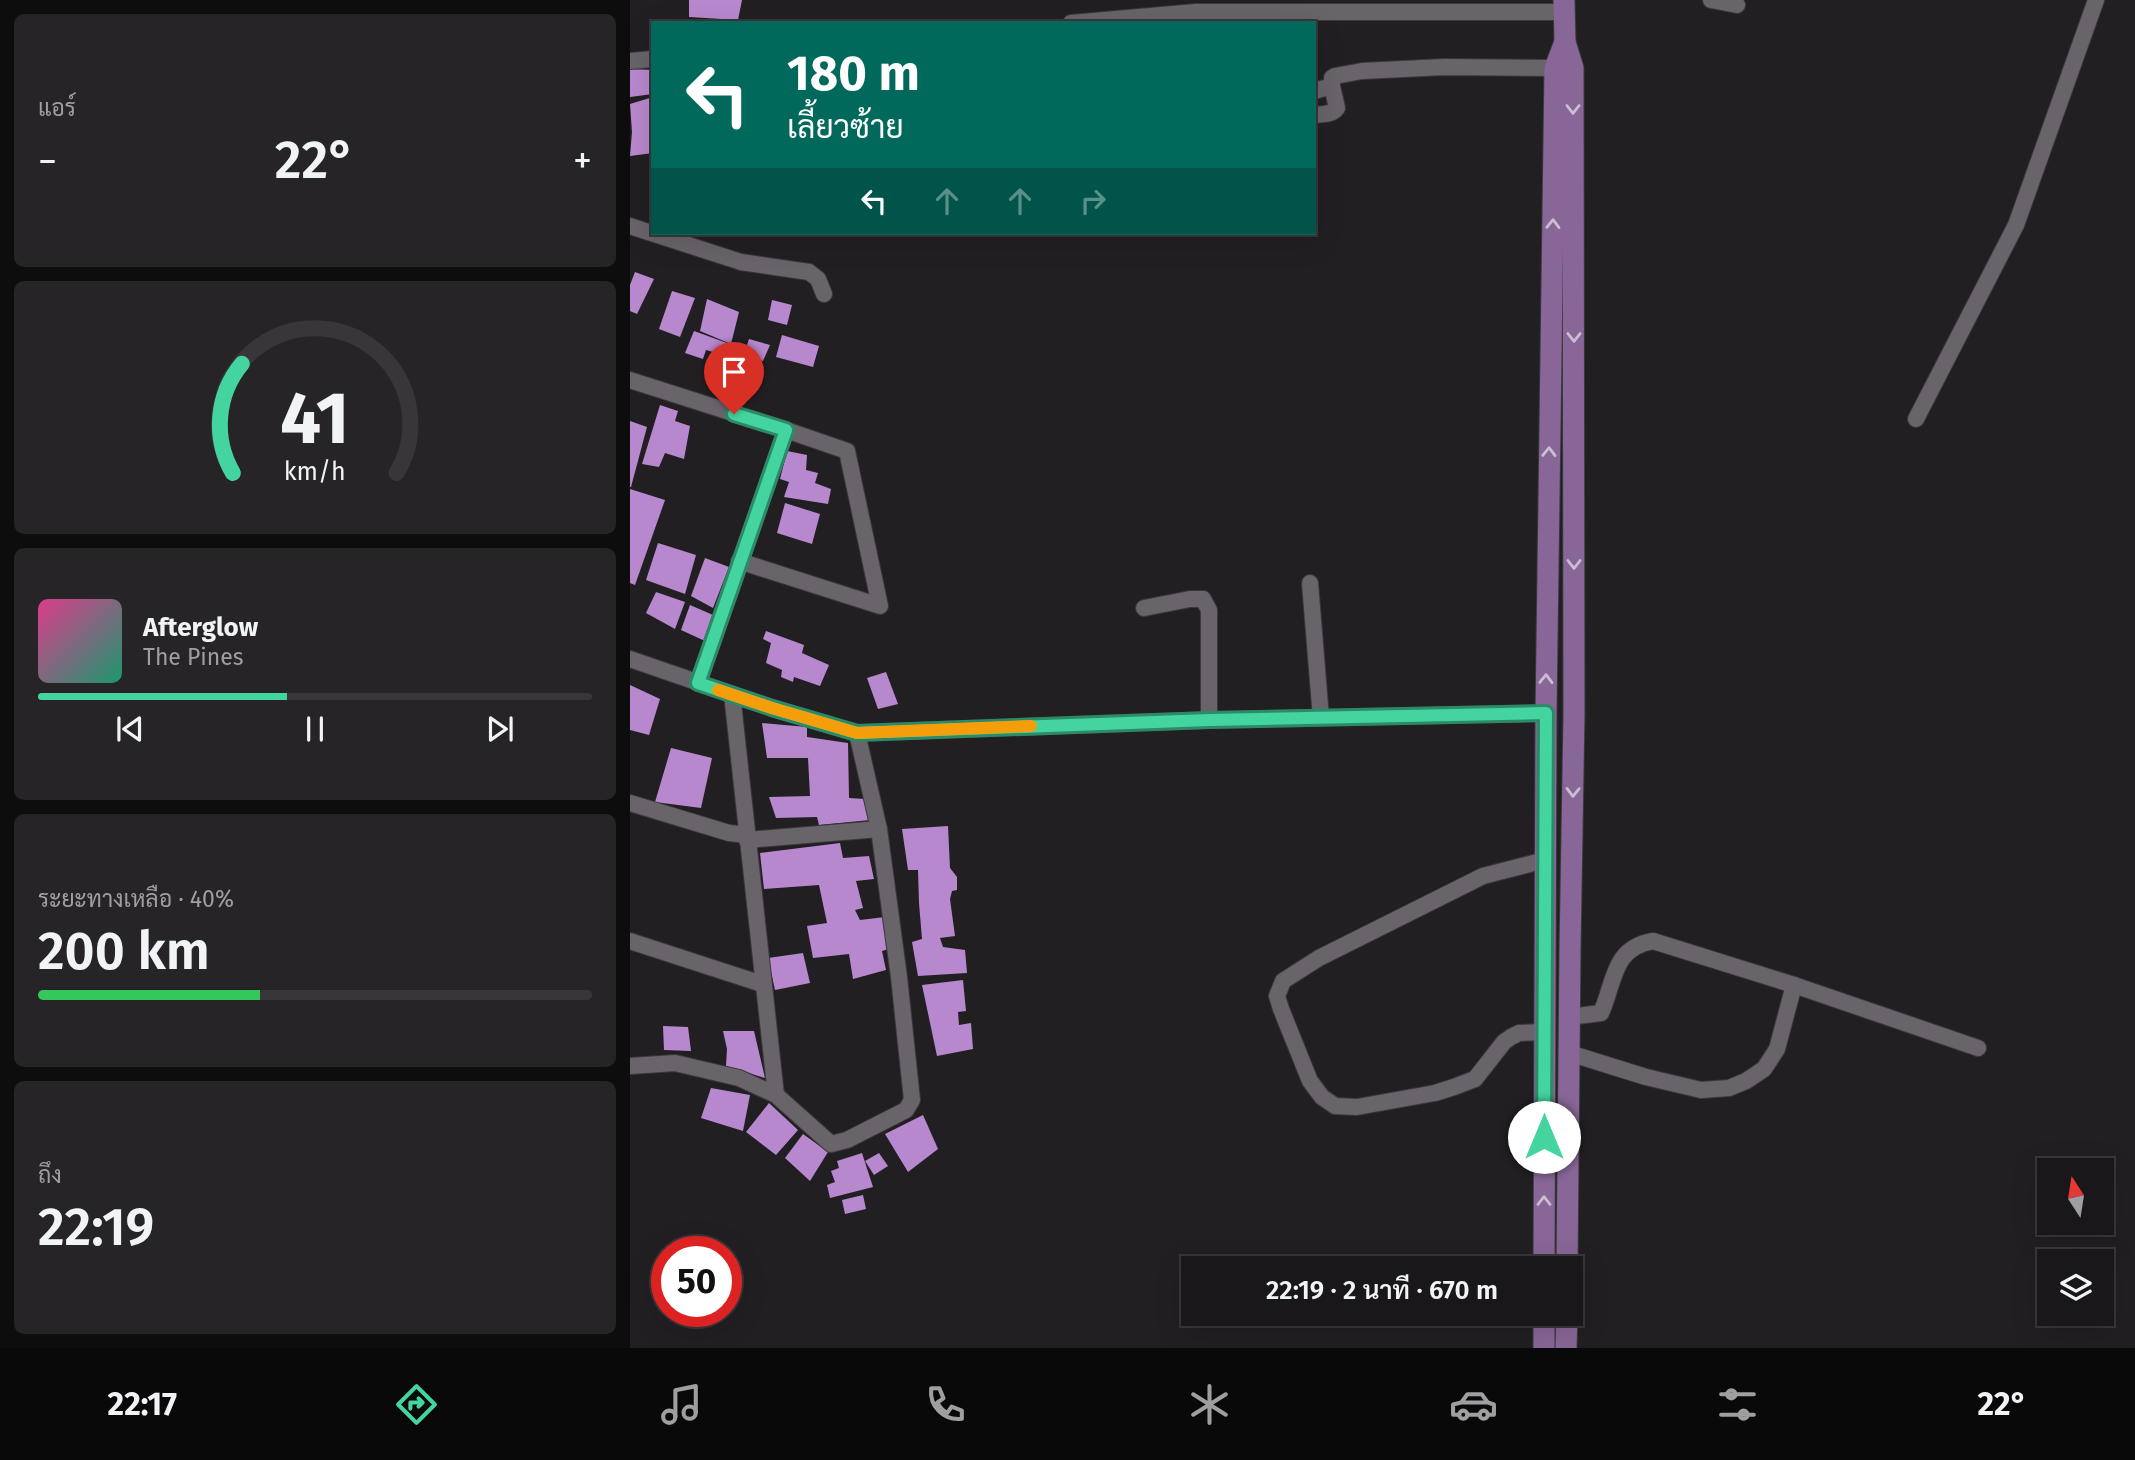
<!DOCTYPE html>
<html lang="th">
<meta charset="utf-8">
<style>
body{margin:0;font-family:"Fira Sans",Sarabun,sans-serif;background:#272427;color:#f1f3f6;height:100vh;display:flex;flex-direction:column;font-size:26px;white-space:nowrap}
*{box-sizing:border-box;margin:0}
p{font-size:23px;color:#9f9fa2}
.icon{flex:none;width:38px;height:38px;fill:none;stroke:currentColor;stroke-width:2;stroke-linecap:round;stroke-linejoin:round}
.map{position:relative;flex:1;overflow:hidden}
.details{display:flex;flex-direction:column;gap:14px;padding:14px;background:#0e0d0e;width:630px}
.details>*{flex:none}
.guide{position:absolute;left:21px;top:21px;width:665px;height:214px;border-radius:0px;box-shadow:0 7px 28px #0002,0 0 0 2px #383639;background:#00695c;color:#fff;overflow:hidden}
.needle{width:46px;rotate:348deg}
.buttons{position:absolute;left:1407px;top:1158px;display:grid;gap:14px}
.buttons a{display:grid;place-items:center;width:77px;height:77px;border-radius:0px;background:#1a171a;box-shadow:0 7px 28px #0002,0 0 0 2px #383639;font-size:35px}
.speed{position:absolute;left:21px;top:1236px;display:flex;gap:14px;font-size:35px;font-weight:700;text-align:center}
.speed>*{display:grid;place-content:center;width:91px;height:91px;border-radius:50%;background:#1a171a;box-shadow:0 7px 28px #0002,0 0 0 2px #383639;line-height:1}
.speed .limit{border:10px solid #d22;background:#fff;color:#111}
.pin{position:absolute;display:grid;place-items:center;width:60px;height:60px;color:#fff;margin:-72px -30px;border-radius:50% 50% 50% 0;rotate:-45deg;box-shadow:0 0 7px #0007}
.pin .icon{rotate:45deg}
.me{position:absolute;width:77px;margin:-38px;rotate:0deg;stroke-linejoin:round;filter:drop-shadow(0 0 5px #0008)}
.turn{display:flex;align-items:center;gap:24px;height:147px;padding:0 21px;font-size:32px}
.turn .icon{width:91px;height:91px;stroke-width:2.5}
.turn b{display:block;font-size:49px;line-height:60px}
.lanes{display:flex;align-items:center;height:66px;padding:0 21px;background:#0003;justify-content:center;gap:35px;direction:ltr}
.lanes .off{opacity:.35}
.big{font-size:52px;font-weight:600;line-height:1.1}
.details .card{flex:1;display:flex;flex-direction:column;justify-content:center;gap:10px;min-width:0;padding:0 24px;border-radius:10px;background:#272427}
.details .dial{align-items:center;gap:0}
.dial svg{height:182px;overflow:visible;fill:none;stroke:#383639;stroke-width:7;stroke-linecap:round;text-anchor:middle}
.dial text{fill:#f1f3f6;stroke:none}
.song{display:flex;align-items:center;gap:21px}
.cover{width:84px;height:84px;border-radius:10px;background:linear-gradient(135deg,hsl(330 70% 55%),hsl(160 70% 35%))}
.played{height:7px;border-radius:4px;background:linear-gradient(90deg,#43d4a0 45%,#383639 45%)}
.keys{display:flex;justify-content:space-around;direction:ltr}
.heat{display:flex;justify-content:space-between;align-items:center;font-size:38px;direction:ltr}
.charge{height:10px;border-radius:5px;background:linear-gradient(90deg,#34c759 40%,#383639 0)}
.trip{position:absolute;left:551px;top:1256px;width:402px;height:70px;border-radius:0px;background:#1a171a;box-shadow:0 7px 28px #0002,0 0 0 2px #383639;font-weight:600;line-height:70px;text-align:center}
.tab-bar{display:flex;height:112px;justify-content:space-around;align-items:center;background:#0a090a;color:#9f9fa2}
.tab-bar .icon{width:49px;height:49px}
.tab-bar .active{color:#43d4a0}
.tab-bar b{font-size:32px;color:#f1f3f6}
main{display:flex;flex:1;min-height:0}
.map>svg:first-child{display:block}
.building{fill:#b888ce}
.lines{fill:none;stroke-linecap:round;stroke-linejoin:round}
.minor-casing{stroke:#3b393d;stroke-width:18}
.major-casing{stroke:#3b393d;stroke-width:23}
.minor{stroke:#68646a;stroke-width:16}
.major{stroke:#886697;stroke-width:21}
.oneway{stroke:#cabfd0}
.route-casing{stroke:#2c8a68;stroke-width:18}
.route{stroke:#43d4a0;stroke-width:12}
.slow{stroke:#f59e0b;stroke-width:12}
</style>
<main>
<section class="details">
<div class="card"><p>แอร์</p>
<div class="heat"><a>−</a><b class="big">22°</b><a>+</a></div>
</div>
<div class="card dial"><svg viewBox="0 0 100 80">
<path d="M14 69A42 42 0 1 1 86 69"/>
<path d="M14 69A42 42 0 0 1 18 21" stroke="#43d4a0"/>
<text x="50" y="56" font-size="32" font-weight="700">41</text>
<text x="50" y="72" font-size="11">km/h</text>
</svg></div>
<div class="card">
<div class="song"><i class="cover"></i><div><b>Afterglow</b><p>The Pines</p></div></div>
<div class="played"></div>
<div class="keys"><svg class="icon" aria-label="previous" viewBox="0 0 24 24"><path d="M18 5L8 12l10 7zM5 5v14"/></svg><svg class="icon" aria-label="pause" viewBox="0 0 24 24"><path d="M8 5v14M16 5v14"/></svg><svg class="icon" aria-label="next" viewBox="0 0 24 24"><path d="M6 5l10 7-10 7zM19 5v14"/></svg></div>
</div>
<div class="card"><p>ระยะทางเหลือ · 40%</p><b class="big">200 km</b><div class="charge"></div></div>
<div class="card"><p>ถึง</p><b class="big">22:19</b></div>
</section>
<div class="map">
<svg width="1505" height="1348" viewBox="0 0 1505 1348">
<rect width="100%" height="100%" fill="#221f23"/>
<g class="building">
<path d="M59,0H112L108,20L59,17Z"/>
<path d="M0,69L23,70V94L0,97Z"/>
<path d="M23,97V153L0,156L2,132L0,104Z"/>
<path d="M5,272L24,279L7,314L0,311V285Z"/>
<path d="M42,291L65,298L50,337L29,329Z"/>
<path d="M77,299L109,312L101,344L70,331Z"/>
<path d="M142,300L162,305L157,325L138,320Z"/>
<path d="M64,331L97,343L93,355L76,350L73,359L55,353Z"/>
<path d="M152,335L189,346L183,367L146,357Z"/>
<path d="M119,339L140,345L133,361L114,354Z"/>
<path d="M30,405L48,411L45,421L60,426L54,459L35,453L29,467L12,464Z"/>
<path d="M0,421L17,427L1,487H0Z"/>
<path d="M157,451L177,455L176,470L188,473L185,483L201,489L198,504L154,497L159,482L150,479Z"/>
<path d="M0,489L35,500L5,585L0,583Z"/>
<path d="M155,503L190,514L182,544L147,533Z"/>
<path d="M28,543L66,555L55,594L16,580Z"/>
<path d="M75,558L99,567L83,608L61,596Z"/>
<path d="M26,592L55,602L45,629L16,613Z"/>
<path d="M60,605L83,615L75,641L51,630Z"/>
<path d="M136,631L174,645L172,653L199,665L190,686L164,677L163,682L151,677L152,670L136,663L141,643L133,639Z"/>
<path d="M256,672L268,704L248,709L237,678Z"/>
<path d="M0,685L30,699L19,735L0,730Z"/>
<path d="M132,723L177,727V737L218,743L219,798L235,799L240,820L189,825L187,817L146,818L139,797L180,796L178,758H137Z"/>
<path d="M41,748L82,758L71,808L25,802Z"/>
<path d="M318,826L320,868L327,877V890L322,891L320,899L325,936L310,938L313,947L335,950L337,973L288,976L282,942L292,939L289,903L288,870H278L272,829Z"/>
<path d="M210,843L213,858L239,856L244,879L226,881L233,908L225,910L230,920L255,917L265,947L252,951L256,970L223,979L219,954L183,958L177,926L197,923L189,885L134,889L130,853Z"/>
<path d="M173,953L180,983L145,990L138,958Z"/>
<path d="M333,980L336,1011L328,1012L329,1025L341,1023L343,1049L307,1056L292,985Z"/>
<path d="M33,1026L58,1027L61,1051L34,1050Z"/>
<path d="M93,1031H124L135,1078L96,1066L97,1049Z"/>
<path d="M81,1088L120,1095L113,1131L71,1118Z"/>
<path d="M139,1103L168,1130L146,1155L116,1132Z"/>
<path d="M293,1115L308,1149L278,1172L255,1134Z"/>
<path d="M173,1134L198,1152L180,1181L155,1158Z"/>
<path d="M232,1153L243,1187L200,1198L197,1185L205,1182L201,1171L209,1168L207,1161Z"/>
<path d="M249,1153L258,1166L244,1175L235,1161Z"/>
<path d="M233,1195L236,1209L215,1214L212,1200Z"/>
</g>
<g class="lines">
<g class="minor-casing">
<g id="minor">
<path d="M1081,0L1107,5"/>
<path d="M441,23L566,12H934"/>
<path d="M0,61L23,59"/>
<path d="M684,91L702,86V78L705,76L732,71L814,67L925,68"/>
<path d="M684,115C692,114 702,115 707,108L702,86"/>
<path d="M0,226L111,262L179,272L188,279L194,294"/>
<path d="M0,380L156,430L68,683"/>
<path d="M1286,419L1386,225L1466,0"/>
<path d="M109,561L250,606L217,451L156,430"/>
<path d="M680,583L691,718"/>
<path d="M514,608L560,599H573L579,610V720"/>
<path d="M0,659L142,708L227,733L579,720L916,713"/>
<path d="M102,694L146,1095"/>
<path d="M0,803L99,833L117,835"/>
<path d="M117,840L249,829"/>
<path d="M0,941L132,984"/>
<path d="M939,1017L971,1013C985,982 982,948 1023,941L1164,985L1348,1048"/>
<path d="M915,1032L889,1033L881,1037L874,1042L845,1079L824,1087L805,1093L727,1107L705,1106L692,1097L680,1081L651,1009L647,996L653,981L689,958L853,876L915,860"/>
<path d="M939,1053L1016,1077L1071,1090L1099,1088L1116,1081L1134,1069L1147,1049L1164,985"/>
<path d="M0,1066L45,1063L109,1078L146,1095L201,1144L217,1140L276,1110L282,1100L269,977L249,829L227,733"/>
</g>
</g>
<g class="major-casing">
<g id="major">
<path d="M934,0L935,42L943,68L944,714L940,950L937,1269"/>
<path d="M914,1269L916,713L925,68L935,42"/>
<path d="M914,1348V1314"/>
<path d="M936,1348L937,1314"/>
</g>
</g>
<use href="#minor" class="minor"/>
<use href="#major" class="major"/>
</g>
<defs><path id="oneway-chevron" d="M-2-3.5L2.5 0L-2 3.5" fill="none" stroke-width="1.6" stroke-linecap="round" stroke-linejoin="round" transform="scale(1.75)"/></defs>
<g class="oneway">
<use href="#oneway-chevron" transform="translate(943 109) rotate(90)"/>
<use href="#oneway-chevron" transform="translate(923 224) rotate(-89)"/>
<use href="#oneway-chevron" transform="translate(944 337) rotate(90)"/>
<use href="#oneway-chevron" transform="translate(919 452) rotate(-89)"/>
<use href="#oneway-chevron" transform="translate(944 564) rotate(90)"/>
<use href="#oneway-chevron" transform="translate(916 679) rotate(-89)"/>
<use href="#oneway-chevron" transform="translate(943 792) rotate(91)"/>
<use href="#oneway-chevron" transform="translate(914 1201) rotate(-90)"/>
</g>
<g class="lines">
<g class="route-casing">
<path id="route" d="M104,414L156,430L68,683L142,708L227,733L579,720L916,713L914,1137"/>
</g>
<use href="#route" class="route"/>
<path class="slow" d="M88,690L142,708L227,733L401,726"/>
</g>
</svg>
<div class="buttons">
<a><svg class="needle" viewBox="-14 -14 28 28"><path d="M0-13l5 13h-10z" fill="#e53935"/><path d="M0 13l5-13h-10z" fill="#9f9fa2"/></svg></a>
<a><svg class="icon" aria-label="layers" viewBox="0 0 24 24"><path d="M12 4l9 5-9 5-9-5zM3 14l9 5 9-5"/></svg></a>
</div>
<div class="speed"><div class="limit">50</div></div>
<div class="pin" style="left:104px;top:414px;background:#d93025"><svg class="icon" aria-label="arrive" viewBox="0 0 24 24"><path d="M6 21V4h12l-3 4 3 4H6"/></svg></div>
<svg class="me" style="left:914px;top:1137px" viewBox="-20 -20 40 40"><circle r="19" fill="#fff"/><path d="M0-13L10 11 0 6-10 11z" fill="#43d4a0"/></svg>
<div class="trip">22:19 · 2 นาที · 670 m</div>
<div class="guide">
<div class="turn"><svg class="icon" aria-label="left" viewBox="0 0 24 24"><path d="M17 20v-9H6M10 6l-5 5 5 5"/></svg><div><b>180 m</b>เลี้ยวซ้าย</div></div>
<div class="lanes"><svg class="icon" aria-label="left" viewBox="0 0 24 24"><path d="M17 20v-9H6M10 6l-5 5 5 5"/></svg><svg class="icon off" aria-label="ahead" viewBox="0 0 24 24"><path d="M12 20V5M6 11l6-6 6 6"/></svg><svg class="icon off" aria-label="ahead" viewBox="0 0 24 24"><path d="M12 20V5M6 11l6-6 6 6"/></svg><svg class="icon off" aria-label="right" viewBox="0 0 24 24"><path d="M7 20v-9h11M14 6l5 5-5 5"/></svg></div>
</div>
</div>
</main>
<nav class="tab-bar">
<b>22:17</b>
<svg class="icon active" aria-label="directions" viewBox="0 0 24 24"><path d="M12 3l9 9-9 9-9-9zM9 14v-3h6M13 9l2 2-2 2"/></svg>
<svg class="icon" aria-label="music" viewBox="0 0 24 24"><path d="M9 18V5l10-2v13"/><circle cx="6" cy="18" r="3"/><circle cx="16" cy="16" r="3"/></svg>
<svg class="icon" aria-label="phone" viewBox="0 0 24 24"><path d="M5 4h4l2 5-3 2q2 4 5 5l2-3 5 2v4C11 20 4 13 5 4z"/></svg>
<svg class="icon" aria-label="climate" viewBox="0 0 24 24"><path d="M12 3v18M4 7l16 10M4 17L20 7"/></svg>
<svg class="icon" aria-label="car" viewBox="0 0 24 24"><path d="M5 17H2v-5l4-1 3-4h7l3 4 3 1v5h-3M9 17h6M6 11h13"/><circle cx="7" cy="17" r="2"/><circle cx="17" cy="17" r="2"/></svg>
<svg class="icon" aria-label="filters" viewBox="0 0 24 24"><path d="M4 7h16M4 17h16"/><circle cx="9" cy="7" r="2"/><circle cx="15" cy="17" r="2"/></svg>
<b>22°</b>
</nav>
